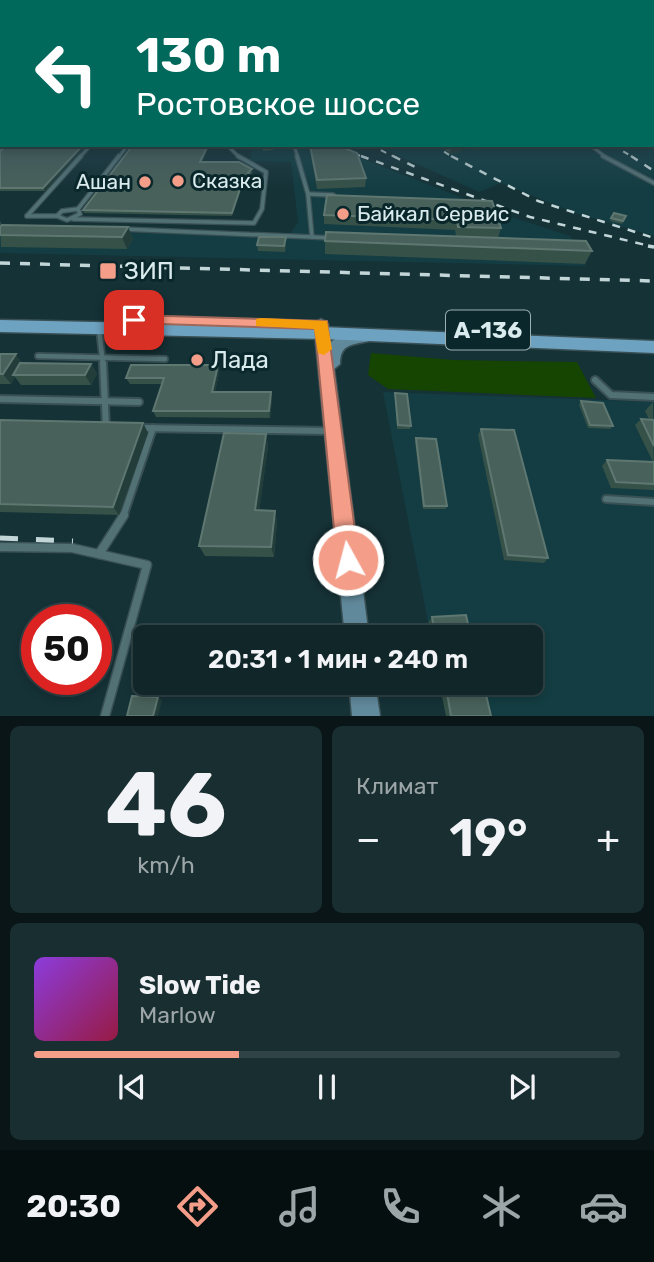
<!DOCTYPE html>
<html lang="ru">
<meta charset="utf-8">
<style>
body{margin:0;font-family:Rubik,sans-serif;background:#192e31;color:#f1f3f6;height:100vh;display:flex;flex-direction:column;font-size:26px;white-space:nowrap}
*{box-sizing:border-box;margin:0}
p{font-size:23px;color:#9ca5a8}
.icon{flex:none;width:38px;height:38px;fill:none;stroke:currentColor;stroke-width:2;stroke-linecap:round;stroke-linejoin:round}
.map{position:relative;height:716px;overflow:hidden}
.drawer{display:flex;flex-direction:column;gap:10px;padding:10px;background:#091517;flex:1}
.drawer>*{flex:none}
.banner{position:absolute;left:0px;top:0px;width:654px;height:147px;box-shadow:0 4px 10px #0003,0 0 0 2px #304346;background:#00695c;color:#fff;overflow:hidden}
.speed{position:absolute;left:21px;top:604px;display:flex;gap:14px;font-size:35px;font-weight:700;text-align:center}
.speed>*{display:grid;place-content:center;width:91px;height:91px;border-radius:50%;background:#102629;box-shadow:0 4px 10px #0003,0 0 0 2px #304346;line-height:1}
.speed .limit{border:10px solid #d22;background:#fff;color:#111}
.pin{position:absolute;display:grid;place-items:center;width:60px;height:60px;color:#fff;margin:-30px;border-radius:14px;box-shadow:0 4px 10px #0006}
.me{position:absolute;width:77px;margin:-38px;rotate:353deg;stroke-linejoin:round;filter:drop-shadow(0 0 5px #0008)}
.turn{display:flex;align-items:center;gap:24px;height:147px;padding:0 21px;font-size:32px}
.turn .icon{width:91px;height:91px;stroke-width:2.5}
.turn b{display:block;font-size:49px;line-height:60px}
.big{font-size:52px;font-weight:600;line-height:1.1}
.drawer .card{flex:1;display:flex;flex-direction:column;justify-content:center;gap:10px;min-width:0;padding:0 24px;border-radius:10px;background:#192e31}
.drawer .dial{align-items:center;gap:0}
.dial b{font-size:91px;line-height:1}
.song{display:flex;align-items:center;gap:21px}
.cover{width:84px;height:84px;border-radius:10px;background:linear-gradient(135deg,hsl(270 70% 55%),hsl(340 70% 35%))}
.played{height:7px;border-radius:4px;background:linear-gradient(90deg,#f49e89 35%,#304346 35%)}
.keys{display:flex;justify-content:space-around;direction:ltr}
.heat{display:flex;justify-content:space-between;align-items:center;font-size:38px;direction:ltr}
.drawer .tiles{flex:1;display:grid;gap:10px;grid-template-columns:1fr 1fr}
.card:last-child{grid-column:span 2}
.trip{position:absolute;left:133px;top:625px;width:410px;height:70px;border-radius:10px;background:#102629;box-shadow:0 4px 10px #0003,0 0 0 2px #304346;font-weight:600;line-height:70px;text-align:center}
.tabs{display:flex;height:112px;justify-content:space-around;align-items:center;background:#060f10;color:#9ca5a8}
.tabs .icon{width:49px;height:49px}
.tabs .current{color:#f49e89}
.tabs b{font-size:32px;color:#f1f3f6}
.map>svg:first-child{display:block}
.built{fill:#133d42}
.green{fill:#164401}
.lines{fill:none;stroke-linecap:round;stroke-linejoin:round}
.lane-far4-casing{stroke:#395054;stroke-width:4.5}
.lane-far3-casing{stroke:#395054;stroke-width:6}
.lane-far2-casing{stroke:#395054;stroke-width:8}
.lane-far1-casing{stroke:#395054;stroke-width:10}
.lane-casing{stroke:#395054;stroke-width:11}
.secondary-casing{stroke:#395054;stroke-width:3}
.primary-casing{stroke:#395054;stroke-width:3}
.lane-far4{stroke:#527175;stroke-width:2.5}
.lane-far3{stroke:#527175;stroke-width:3.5}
.lane-far2{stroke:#527175;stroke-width:4.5}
.lane-far1{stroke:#527175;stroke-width:6}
.lane{stroke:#527175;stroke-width:8}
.secondary{fill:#60899b;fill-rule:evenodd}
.primary{fill:#6ea2c1;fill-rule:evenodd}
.rail-far3{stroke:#c2d5d7;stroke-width:2;stroke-dasharray:6 6;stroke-linecap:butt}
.rail-far2{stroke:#c2d5d7;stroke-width:2.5;stroke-dasharray:8 8;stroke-linecap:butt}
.rail-far1{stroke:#c2d5d7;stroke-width:3.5;stroke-dasharray:10 10;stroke-linecap:butt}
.rail{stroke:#c2d5d7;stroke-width:5;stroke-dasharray:18 18;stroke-linecap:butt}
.wall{fill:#365148}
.shaded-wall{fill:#223d3a}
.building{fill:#48615a;stroke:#5f7771;stroke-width:2}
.route{fill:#f49e89;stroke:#9f6759;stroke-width:2}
.slow{fill:#f59e0b}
.poi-dot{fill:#f49e89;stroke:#0a282c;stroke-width:2.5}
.labels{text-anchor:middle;stroke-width:6;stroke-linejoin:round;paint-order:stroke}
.far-poi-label{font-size:21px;fill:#daebed;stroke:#0a282c;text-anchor:start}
.shield{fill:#0a282c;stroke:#9cb0b3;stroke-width:2}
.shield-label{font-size:23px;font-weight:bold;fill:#daebed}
.poi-label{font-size:24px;fill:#daebed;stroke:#0a282c;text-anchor:start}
</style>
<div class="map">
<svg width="654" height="716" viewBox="0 0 654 716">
<rect width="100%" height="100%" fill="#153237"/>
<g class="built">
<path d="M653,118L654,236L575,213L501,183L479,192L375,145H653Z"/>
<path d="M241,145H327L506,215L570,236L586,266L0,253V228L288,237L298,222L291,162L254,161L250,160L252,150H241Z"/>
<path d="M383,392L654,402V716H446L440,683L530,682V637H431Z"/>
</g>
<path class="green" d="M371,353L453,360L577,362L596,398L388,389L368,375Z"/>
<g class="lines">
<g class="lane-far4-casing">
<g id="lane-far4">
<path d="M227,145L240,158"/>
<path d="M294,145L298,158"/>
<path d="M590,145L607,158"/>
<path d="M79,158L91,145"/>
<path d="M118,158L128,145"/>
</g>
</g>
<g class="lane-far3-casing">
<g id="lane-far3">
<path d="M603,156L654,183"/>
<path d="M308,194L333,195"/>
<path d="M78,209L80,214L67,220L57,216L62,211Z"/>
<path d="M78,209L119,156"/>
<path d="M27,216L81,156"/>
<path d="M27,216H57"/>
<path d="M73,219L254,223L262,209L266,172L238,156"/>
<path d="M122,229L312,237L308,194L297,156"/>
<path d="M312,237L331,238"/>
</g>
</g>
<g class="lane-far2-casing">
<g id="lane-far2">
<path d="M99,329L103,364"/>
<path d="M38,356L165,359"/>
</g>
</g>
<g class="lane-far1-casing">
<g id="lane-far1">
<path d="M103,363L106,427"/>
<path d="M595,380L611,395L654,397"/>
<path d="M0,399L139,402"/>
<path d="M140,428L330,431"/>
<path d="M606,499L654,502"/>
<path d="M123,517L153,428"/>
</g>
</g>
<g class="lane-casing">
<g id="lane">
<path d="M0,547L72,548L147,565L105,716"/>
<path d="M99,554L124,515"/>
</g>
</g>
<g class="secondary-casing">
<g id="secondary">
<rect x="0" y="104" width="2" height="4"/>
<rect x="653" y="105" width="1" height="4"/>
<path d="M321,319L328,324L331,342C341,334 357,330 369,333L372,337L369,341C353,345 340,343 340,364L334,369L369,637H345L314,324Z"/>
<path d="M349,682H375L380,716H352Z"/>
</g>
</g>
<g class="primary-casing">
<path id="primary" d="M0,320L322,327L654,341V353L322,339L0,332Z"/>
</g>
<use href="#lane-far4" class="lane-far4"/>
<use href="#lane-far3" class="lane-far3"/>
<use href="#lane-far2" class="lane-far2"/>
<use href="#lane-far1" class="lane-far1"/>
<use href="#lane" class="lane"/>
<use href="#secondary" class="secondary"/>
<use href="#primary" class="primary"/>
<g class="rail-far3">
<path d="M332,145L366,158"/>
<path d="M370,145L397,158"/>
<path d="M434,145L454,158"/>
<path d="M613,145L634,158"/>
</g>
<g class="rail-far2">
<path d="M361,156L530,217L654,247"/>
<path d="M393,156L417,168"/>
<path d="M451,156L538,201L651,237"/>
<path d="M631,156L654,171"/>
</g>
<g class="rail-far1">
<path d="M648,246L654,247"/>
<path d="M0,263L654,281"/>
</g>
<path class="rail" d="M0,538L73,541"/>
</g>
<g class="wall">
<rect x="0" y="89" width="2" height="13"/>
<path d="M0,113L2,145H87L45,191H0Z"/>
<path d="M133,145H210L202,162L253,172L250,175L251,178L243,183L232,216L84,213L83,210Z"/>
<path d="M262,145H273V150L263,151Z"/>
<path d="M309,145H337L366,178L365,187L317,189Z"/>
<path d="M444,145H462V152L450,154L443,148Z"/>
<path d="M467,145H505L474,150Z"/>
<path d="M327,195L501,228L498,238L456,236L455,230L324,224V215Z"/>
<path d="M614,213L626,216L622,224L610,221Z"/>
<path d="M0,221L2,225L128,227L133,239L127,249L1,247Z"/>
<path d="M325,241L592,251L585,264L325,254Z"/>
<path d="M286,244L285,252L258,251L257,245Z"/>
<path d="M0,354L23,363L91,364L97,374L91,385H21L15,377L11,384H0Z"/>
<path d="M219,372L215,392L272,399L270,418L156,417L153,411L162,384H130L126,378Z"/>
<path d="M395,393L411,426L410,429H397Z"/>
<path d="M581,401L613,426L610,429L588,428L579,405Z"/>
<path d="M653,402L654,490L611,488L602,466L607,460L653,462L635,425L641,419H649L645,411Z"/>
<path d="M0,420L143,423L148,433L119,515L0,512Z"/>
<path d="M481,429L548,558L544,563L504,560L478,435Z"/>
<path d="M266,434L268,446L259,511H275L277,522L274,557L205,556L199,546Z"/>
<path d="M416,438L447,506L446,509H423L415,441Z"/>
<path d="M432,617L471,637H431L428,623Z"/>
<path d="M439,682H483L491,716H446Z"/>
</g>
<g class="shaded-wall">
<path d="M2,130V145H11L0,154V131Z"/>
<path d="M83,145H87L45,191L43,188Z"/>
<path d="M208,145H210L201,164L200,162Z"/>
<path d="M475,145H505L474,150Z"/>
<path d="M463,146L462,152L450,154L451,148Z"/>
<path d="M250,175L251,178L243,183L232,216V213L243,180Z"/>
<path d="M128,227L133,239L127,249L122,237Z"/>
<path d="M16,354L23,364L13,375L15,377L11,384L3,374Z"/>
<path d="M91,364L97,374L91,385L85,375Z"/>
<path d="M218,365L219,372L214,398L212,392Z"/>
<path d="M271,392L272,399L270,418L269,411Z"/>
<path d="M143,423L148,433L119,515L113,507Z"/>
<path d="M266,434L268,446L258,521L255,510Z"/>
<path d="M275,511L277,522L274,557L271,547Z"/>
<path d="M158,697L162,700L158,716H153Z"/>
</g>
<g class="building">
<path d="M653,113L654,115V135H653Z"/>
<path d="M2,120V130L0,131V122Z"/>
<path d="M7,145H83L43,188H0V151Z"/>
<path d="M133,145H208L200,162H239L252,169L248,173L250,175L243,180L232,213L83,210Z"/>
<path d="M310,145H337L357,153L366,178L317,180Z"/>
<path d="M447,145H462L463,146L451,148Z"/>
<path d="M327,195L492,201L501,228L458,227L457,220L324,215Z"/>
<path d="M614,213L626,216L623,221L611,218Z"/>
<path d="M2,225L128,227L122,237L0,235V227Z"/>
<path d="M326,232L586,241L592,251L325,241Z"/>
<path d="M259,237H286L284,246L257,245Z"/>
<path d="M0,354H16L3,374H0Z"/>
<path d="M20,363L91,364L85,375H13Z"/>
<path d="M131,365H218L212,392H271L269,411H153L164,378H126Z"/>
<path d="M395,393L407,394L411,426L398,425Z"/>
<path d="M581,401L603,403L613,426L590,425Z"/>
<path d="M641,419L654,420V446Z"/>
<path d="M0,420L143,423L113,507L0,504Z"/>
<path d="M481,429L514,430L548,558L508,555Z"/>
<path d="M224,433L266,434L255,510L275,511L271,547L199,546Z"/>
<path d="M416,438L436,439L447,506H424Z"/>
<path d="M607,460L654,462V484L616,482Z"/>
<path d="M466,615L471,637H436L432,617Z"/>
<path d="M445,682H483L491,716H451Z"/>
<path d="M132,696L158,697L153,716H127Z"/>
</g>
<linearGradient id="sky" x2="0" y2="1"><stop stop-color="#0c1c1e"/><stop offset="0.47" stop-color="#354f5e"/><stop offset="1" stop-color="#354f5e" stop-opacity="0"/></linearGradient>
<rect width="654" height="189" fill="url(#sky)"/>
<path class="route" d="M134,315L327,321L359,560L356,568L348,571L340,568L337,560L315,329L129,323V316Z"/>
<path class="slow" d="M261,318L327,321L332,349L324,355L318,353L314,329L256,326V319Z"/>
<g class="poi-dot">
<circle cx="178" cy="181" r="7"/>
<circle cx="145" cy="182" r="7"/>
<circle cx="343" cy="214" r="7"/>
<rect x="99" y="262" width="18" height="18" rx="3.5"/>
<circle cx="197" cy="360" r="7"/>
</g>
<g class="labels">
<g class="far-poi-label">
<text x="192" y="188">Сказка</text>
<text x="131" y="189" text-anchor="end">Ашан</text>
<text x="357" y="221">Байкал Сервис</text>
</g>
<rect class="shield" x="446" y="310.5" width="84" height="39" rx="5"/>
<g class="shield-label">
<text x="488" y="338">А-136</text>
</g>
<g class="poi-label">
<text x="124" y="279">ЗИП</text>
<text x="211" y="368">Лада</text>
</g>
</g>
</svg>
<div class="speed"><div class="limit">50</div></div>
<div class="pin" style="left:134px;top:320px;background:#d93025"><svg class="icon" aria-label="arrive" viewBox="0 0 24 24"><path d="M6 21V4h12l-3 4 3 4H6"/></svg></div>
<svg class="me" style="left:348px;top:560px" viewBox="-20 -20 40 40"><circle r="17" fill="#f49e89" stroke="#fff" stroke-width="3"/><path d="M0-11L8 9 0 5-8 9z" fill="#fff"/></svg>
<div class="trip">20:31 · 1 мин · 240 m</div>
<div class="banner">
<div class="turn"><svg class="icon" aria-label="left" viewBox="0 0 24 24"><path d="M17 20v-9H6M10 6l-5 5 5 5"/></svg><div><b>130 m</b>Ростовское шоссе</div></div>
</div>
</div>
<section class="drawer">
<div class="tiles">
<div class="card dial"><b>46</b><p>km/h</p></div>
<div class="card"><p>Климат</p>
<div class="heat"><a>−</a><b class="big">19°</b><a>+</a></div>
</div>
<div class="card">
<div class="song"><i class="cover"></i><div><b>Slow Tide</b><p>Marlow</p></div></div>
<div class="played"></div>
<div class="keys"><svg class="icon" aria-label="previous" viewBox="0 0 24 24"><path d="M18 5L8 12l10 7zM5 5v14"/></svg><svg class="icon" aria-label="pause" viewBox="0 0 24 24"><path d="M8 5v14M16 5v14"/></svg><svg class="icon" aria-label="next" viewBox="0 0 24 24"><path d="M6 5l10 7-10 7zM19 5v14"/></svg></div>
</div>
</div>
</section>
<nav class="tabs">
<b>20:30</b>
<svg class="icon current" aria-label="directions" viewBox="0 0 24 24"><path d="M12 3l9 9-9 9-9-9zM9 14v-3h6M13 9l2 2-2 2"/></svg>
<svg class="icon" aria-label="music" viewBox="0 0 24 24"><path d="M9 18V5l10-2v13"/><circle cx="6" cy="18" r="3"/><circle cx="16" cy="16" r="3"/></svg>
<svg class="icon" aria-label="phone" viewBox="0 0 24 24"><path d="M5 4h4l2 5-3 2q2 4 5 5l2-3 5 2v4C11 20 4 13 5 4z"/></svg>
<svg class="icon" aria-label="climate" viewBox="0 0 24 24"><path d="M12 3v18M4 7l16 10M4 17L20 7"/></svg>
<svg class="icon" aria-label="car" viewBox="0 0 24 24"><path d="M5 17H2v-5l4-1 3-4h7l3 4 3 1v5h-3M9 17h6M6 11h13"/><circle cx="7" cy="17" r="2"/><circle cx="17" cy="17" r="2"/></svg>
</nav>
